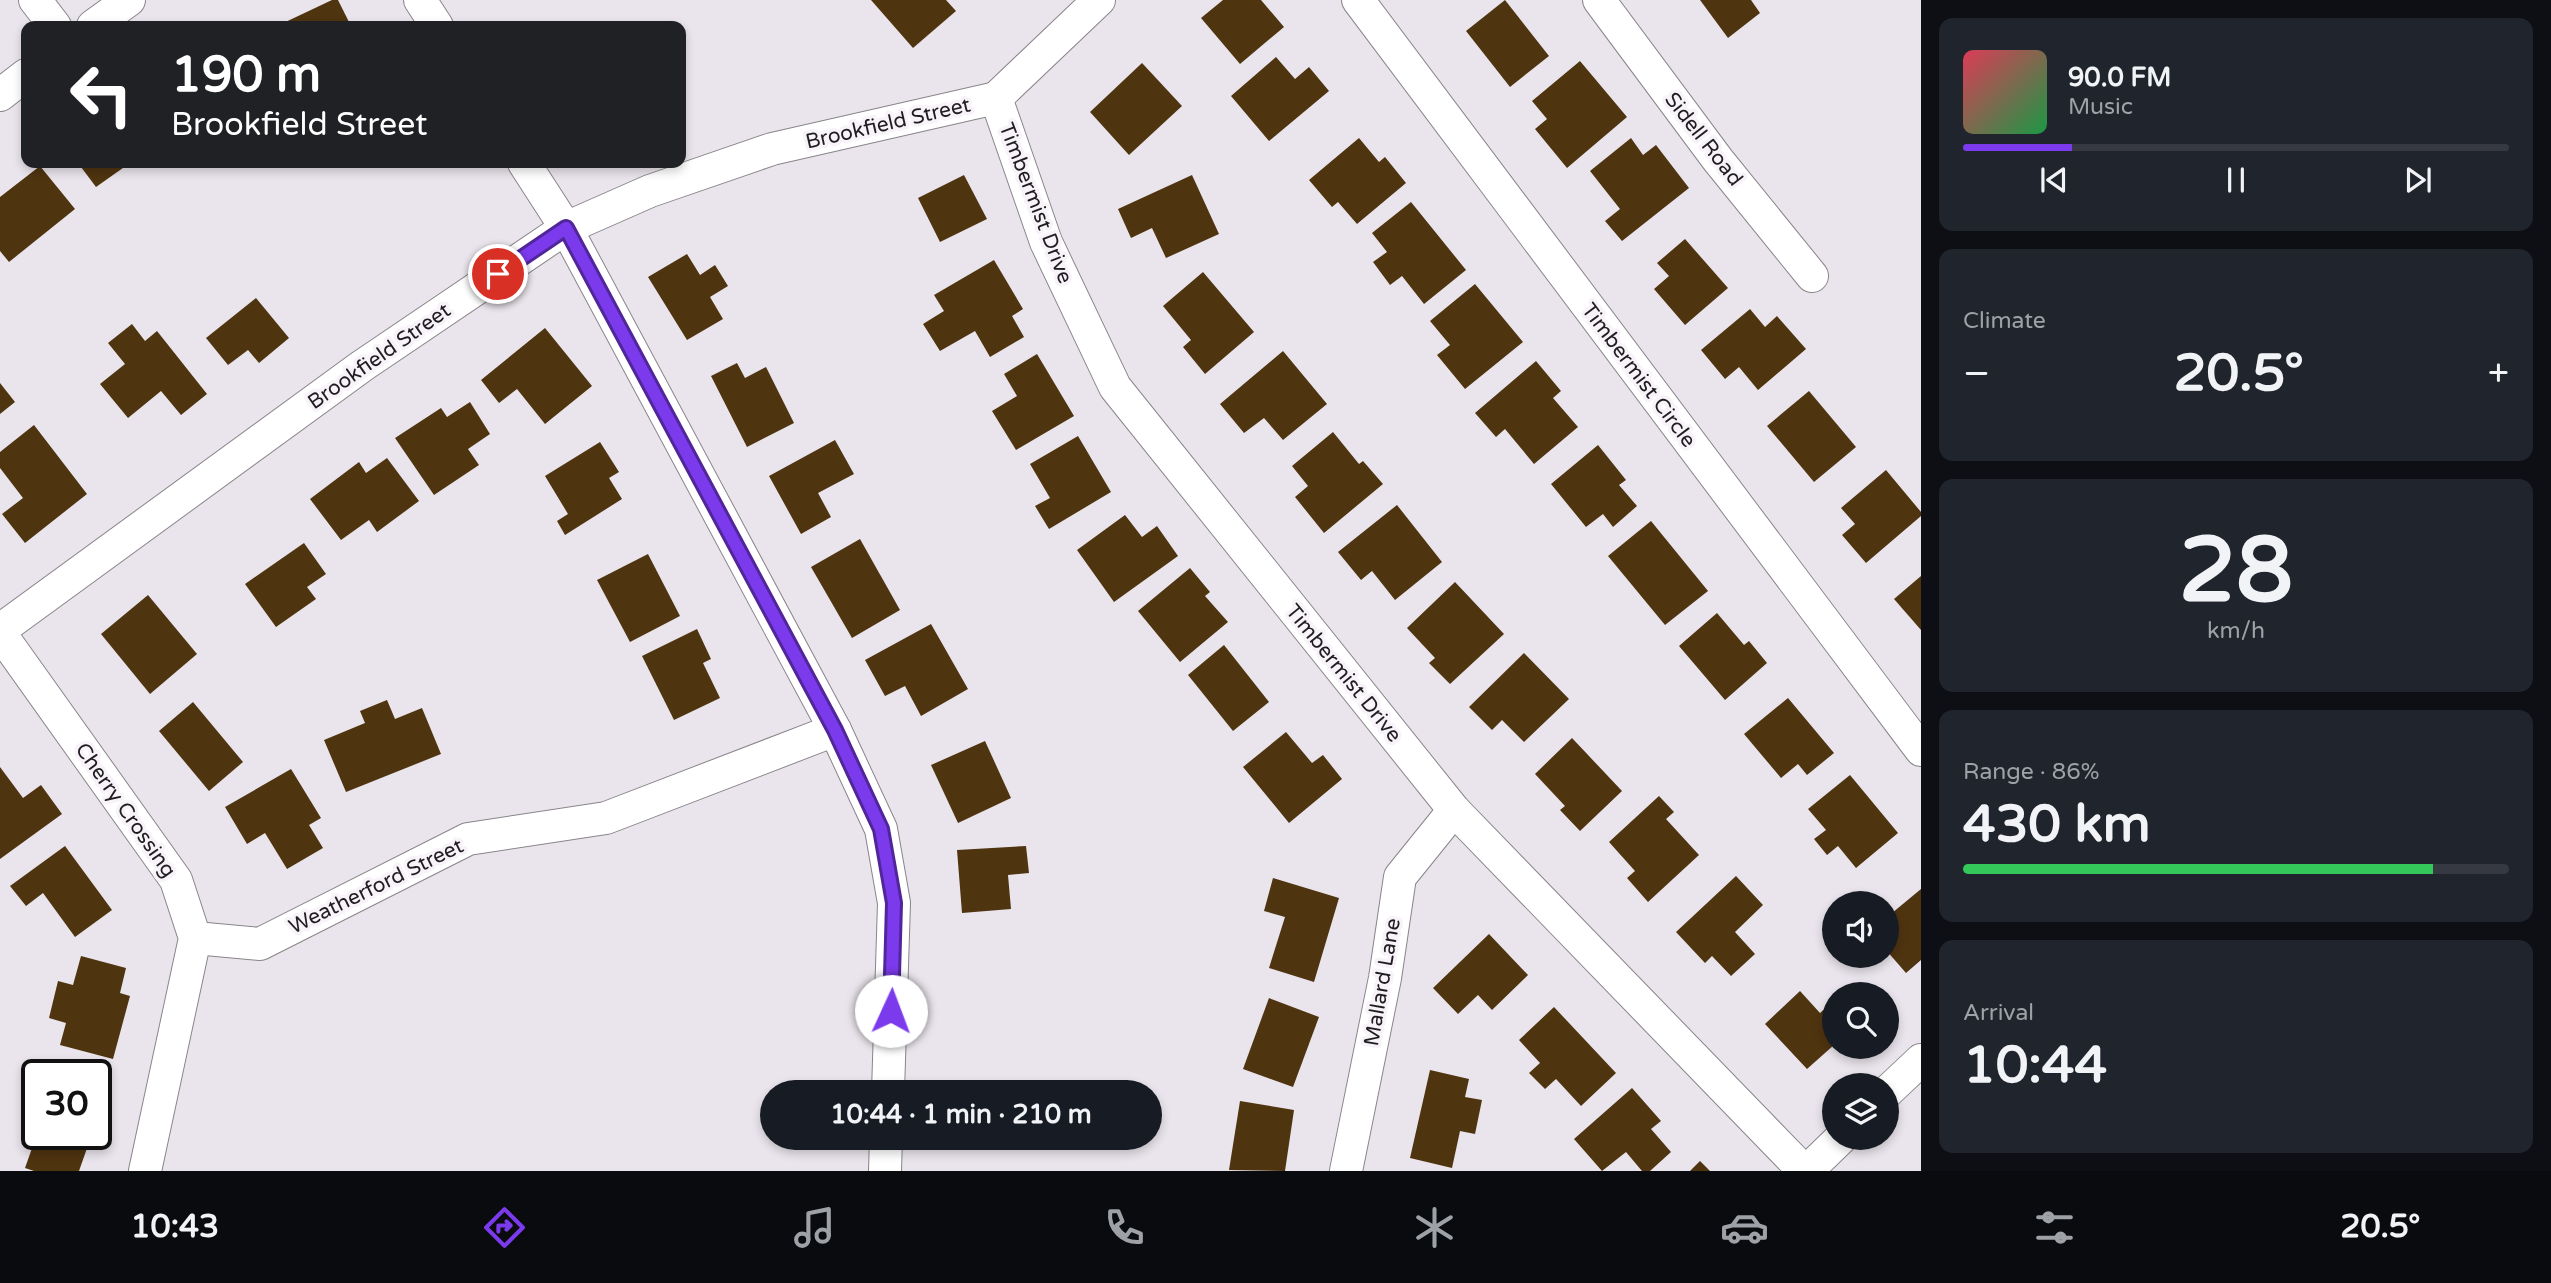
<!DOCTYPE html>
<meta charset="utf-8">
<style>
body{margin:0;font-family:"Varela Round",sans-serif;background:#20242c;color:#f1f3f6;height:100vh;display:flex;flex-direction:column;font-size:26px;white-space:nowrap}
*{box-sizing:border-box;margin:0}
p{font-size:23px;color:#9ea1a6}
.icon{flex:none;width:38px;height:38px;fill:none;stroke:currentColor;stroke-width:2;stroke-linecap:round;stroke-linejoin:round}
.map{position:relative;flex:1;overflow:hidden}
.drawer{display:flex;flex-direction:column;gap:18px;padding:18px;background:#0d0f14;width:630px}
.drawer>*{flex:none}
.hud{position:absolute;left:21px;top:21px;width:665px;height:147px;border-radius:14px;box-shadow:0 4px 10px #0003;background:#202124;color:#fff;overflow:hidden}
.controls{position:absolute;left:1822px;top:891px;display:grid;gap:14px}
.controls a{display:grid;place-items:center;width:77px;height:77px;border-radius:50%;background:#171b24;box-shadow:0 4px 10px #0003;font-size:35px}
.speed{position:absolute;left:21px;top:1059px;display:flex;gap:14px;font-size:35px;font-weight:700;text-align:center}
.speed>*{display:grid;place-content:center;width:91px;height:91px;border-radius:50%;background:#171b24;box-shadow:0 4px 10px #0003;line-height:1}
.speed .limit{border:4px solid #111;border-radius:10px;background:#fff;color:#111}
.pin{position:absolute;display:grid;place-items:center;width:60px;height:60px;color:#fff;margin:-30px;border:4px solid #fff;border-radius:50%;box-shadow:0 2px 7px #0007}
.me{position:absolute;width:77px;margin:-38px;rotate:2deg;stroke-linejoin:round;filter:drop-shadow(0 0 5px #0008)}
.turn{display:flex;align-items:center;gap:24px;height:147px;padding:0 35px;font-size:32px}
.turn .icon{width:91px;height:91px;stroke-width:2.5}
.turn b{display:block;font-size:49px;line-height:60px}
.big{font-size:52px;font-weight:700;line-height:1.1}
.drawer .widget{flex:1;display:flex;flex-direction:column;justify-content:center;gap:10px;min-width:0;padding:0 24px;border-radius:14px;background:#20242c}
.drawer .dial{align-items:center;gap:0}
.dial b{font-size:91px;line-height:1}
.song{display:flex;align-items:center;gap:21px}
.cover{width:84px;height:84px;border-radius:10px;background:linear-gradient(135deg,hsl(350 70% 55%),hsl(140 70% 35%))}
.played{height:7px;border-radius:4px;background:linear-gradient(90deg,#7c3aed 20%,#363941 20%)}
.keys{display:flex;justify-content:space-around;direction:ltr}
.heat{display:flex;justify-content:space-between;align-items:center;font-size:38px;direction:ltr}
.charge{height:10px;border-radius:5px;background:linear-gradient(90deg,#34c759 86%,#363941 0)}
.trip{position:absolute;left:760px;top:1080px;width:402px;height:70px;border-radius:35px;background:#171b24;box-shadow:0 4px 10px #0003;font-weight:700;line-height:70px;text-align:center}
.tab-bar{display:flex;height:112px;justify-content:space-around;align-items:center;background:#090b0e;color:#9ea1a6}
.tab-bar .icon{width:49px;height:49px}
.tab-bar .current{color:#7c3aed}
.tab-bar b{font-size:32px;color:#f1f3f6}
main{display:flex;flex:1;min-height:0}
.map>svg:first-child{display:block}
.building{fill:#4f3410}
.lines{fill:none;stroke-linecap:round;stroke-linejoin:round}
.street-casing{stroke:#89858a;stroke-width:34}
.street{stroke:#fff;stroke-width:32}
.route-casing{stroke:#51269a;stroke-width:18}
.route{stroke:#7c3aed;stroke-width:12}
.labels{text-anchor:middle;stroke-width:7;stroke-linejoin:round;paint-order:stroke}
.street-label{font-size:21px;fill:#1f1d1f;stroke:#f7f3f9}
</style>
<main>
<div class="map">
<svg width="1921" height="1171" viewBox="0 0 1921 1171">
<rect width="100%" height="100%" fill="#eae5ec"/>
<g class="building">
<path d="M332,0H338L351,26H277Z"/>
<path d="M871,0H946L956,11L913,48Z"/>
<path d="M1223,0H1261L1284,27L1240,64L1201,18Z"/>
<path d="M1505,0L1549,56L1510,87L1466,31Z"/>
<path d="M1700,0H1751L1760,13L1728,38Z"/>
<path d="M1276,57L1295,79L1309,67L1329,91L1269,141L1231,96Z"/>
<path d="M1580,61L1627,117L1567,168L1535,129L1547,119L1532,101Z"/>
<path d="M1142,63L1182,106L1129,155L1090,112Z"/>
<path d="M1359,138L1379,162L1385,157L1406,183L1357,224L1338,202L1332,207L1309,180Z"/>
<path d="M1631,138L1643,155L1656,145L1689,188L1622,241L1605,221L1620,209L1590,171Z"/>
<path d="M78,163H130L96,187Z"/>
<path d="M40,166L75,209L9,262L0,251V197Z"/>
<path d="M964,175L987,219L940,242L918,198Z"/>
<path d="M1192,175L1219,234L1166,258L1152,228L1131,238L1118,209Z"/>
<path d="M1411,202L1466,270L1424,304L1402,276L1390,285L1373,262L1387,252L1372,233Z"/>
<path d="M1685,239L1728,288L1685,325L1654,289L1669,276L1657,263Z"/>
<path d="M687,254L700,275L715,265L728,286L710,297L723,319L687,340L648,277Z"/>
<path d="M994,260L1023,309L1012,316L1024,337L990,357L975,331L940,351L923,324L944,311L934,295Z"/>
<path d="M1203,272L1254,332L1205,374L1183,347L1191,340L1163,306Z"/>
<path d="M1475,284L1523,342L1465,389L1437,355L1450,345L1430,321Z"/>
<path d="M256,298L289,338L259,363L248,350L228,365L206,338Z"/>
<path d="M1750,309L1765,327L1777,316L1806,349L1758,390L1739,367L1725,379L1701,350Z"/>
<path d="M132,324L145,341L157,331L207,394L181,415L161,391L128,418L100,384L125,364L108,343Z"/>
<path d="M545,328L592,386L545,424L517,389L499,403L481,380Z"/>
<path d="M1283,351L1327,404L1283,440L1264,418L1244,433L1220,404Z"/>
<path d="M1037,354L1074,416L1016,450L992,411L1017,396L1004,374Z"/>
<path d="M1536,361L1561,391L1553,398L1578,427L1534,464L1505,429L1496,437L1475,413Z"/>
<path d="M737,363L745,378L766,367L794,423L747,447L711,376Z"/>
<path d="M0,383L15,402L0,414Z"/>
<path d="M1809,391L1856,447L1814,482L1767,426Z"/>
<path d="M470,402L490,434L468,449L479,465L434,495L395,438L441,408L447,417Z"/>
<path d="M34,425L87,494L25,543L2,514L23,498L0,468V452Z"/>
<path d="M1333,432L1359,464L1363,461L1383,484L1324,533L1295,497L1308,486L1292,466Z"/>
<path d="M1078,436L1111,492L1049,529L1035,506L1050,498L1030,464Z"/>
<path d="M835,440L854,474L818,493L831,517L801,534L769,476Z"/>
<path d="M600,442L619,472L609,478L622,499L565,535L557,521L568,514L545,476Z"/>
<path d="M1598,445L1626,480L1619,485L1637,506L1613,527L1603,514L1586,527L1551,484Z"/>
<path d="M387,458L419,501L377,532L369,520L341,540L310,499L359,462L366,473Z"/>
<path d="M1886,470L1921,512V516L1866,563L1842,535L1855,524L1841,508Z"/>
<path d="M1397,505L1442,562L1395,600L1372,571L1361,580L1338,552Z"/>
<path d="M1125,515L1142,537L1157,526L1178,556L1114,602L1077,550Z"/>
<path d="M1651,521L1708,591L1665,625L1608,556Z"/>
<path d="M860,539L900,610L852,638L811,567Z"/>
<path d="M304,543L326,574L307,587L316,599L276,627L245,584Z"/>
<path d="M648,554L680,616L630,642L597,580Z"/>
<path d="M1190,568L1210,592L1205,596L1228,622L1180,662L1138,611Z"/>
<path d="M1921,576V630L1894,599Z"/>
<path d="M1455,582L1504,634L1450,684L1429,663L1435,658L1407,628Z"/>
<path d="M148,595L197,654L150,694L101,634Z"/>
<path d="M1717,613L1744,645L1749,641L1767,663L1725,700L1679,646Z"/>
<path d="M931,624L968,689L921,716L905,686L885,696L865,660Z"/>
<path d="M697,629L711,659L703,663L720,698L674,720L642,656Z"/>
<path d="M1224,645L1269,702L1233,731L1188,675Z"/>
<path d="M1524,653L1569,699L1524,742L1502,720L1492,730L1469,707Z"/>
<path d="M1788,698L1834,753L1807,775L1798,764L1781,778L1744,734Z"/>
<path d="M387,700L395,719L422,708L441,754L346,792L324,740L365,723L360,711Z"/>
<path d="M193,702L243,762L209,791L159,731Z"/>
<path d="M1286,732L1312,763L1323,755L1342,779L1289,823L1243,767Z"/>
<path d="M1572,738L1622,791L1580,831L1560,810L1565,806L1535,774Z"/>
<path d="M985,741L1011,798L958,823L931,765Z"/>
<path d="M0,767L23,798L41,785L62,814L0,859Z"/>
<path d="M291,769L321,818L309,825L323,848L287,869L265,833L247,844L225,807Z"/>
<path d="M1850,775L1898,833L1856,868L1838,846L1827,855L1814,839L1826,830L1808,809Z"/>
<path d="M1659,796L1674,812L1666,819L1699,855L1648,902L1627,878L1635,871L1609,842Z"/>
<path d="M65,846L112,910L75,937L43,893L26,906L10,886Z"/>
<path d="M1026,846L1029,873L1008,875L1011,909L962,913L957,850Z"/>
<path d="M1736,876L1763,905L1735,932L1755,954L1731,976L1712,956L1705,963L1676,932Z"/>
<path d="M1273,878L1339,898L1314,982L1269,968L1285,917L1264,911Z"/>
<path d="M1921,889V960L1906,973L1886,950V918Z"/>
<path d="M1489,934L1528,975L1492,1010L1478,995L1458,1014L1433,988Z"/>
<path d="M81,956L126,968L120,993L130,996L113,1059L60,1045L66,1023L49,1018L58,981L73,985Z"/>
<path d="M1800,991L1820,1013L1834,1000V1045L1807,1069L1765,1024Z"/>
<path d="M1269,998L1319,1017L1293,1087L1243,1069Z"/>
<path d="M1554,1007L1616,1073L1581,1106L1556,1079L1545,1089L1529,1073L1540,1063L1519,1040Z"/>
<path d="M1430,1070L1469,1079L1465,1097L1482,1100L1475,1134L1460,1131L1452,1168L1410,1158Z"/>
<path d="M1632,1088L1661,1121L1651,1129L1671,1152L1650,1171H1642L1626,1152L1602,1171L1574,1139Z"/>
<path d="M1240,1101L1294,1110L1285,1171L1229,1170Z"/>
<path d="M37,1134H92L79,1171H34L25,1168Z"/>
<path d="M1700,1161L1710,1171H1690Z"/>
</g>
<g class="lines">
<g class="street-casing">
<g id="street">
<path d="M35,0L55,26"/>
<path d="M420,0L437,26"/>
<path d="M1358,0L1921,750"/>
<path d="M1599,0L1718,160L1812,276"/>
<path d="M93,26L129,0"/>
<path d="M0,95L26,75"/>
<path d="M996,98L1046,242L1115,387L1454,810L1804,1171"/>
<path d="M996,98L1099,0"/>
<path d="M524,163L566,228L835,730L881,829L894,903L888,1092"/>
<path d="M0,630L362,366L566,228L650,191L772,149L996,98"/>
<path d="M0,633L176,880L195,938L145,1171"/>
<path d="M195,938L260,944L468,839L606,818L835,730"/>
<path d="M1886,1093L1921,1060"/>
<path d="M885,1171L886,1138"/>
<path d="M1346,1171L1385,978L1400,877L1454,810"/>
<path d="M1807,1171L1841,1138"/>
</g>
</g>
<use href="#street" class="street"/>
</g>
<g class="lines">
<g class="route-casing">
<path id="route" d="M498,274L566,228L835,730L881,829L894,903L891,1011"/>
</g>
<use href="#route" class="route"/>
</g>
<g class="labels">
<g class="street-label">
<text transform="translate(888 123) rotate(-13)" y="7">Brookfield Street</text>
<text transform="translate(1704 139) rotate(52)" y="7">Sidell Road</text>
<text transform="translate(1036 203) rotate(69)" y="7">Timbermist Drive</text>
<text transform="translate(379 356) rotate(-35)" y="7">Brookfield Street</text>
<text transform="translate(1639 375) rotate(53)" y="7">Timbermist Circle</text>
<text transform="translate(1344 673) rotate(51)" y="7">Timbermist Drive</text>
<text transform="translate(126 810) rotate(55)" y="7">Cherry Crossing</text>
<text transform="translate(376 886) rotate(-26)" y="7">Weatherford Street</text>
<text transform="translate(1382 982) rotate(-80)" y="7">Mallard Lane</text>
</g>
</g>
</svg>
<div class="controls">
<a><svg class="icon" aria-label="sound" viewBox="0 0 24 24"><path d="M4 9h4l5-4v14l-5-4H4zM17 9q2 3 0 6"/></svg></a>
<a><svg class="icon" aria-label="search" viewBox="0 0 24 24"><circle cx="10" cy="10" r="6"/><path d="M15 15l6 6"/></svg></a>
<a><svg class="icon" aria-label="layers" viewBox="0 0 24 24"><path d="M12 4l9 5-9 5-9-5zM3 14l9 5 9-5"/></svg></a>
</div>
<div class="speed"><div class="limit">30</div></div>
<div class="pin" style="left:498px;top:274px;background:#d93025"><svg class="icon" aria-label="arrive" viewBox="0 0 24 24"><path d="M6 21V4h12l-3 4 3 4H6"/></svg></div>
<svg class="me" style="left:891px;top:1011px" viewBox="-20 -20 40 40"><circle r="19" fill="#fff"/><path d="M0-13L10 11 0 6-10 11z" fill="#7c3aed"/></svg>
<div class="trip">10:44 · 1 min · 210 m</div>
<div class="hud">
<div class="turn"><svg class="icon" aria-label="left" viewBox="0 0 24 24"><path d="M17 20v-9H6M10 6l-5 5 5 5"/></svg><div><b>190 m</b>Brookfield Street</div></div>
</div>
</div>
<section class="drawer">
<div class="widget">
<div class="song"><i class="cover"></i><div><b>90.0 FM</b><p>Music</p></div></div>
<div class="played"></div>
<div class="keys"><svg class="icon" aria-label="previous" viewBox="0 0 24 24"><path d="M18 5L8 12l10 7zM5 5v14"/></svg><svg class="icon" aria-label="pause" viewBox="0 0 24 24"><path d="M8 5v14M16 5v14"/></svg><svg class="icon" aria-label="next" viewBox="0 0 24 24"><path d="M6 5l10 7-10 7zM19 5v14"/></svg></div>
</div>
<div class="widget"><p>Climate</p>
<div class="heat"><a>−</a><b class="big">20.5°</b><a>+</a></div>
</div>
<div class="widget dial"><b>28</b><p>km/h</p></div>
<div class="widget"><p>Range · 86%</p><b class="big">430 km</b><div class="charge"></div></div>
<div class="widget"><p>Arrival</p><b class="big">10:44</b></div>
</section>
</main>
<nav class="tab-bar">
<b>10:43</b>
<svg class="icon current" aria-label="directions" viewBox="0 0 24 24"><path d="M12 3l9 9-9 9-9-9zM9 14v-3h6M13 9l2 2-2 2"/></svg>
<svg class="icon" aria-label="music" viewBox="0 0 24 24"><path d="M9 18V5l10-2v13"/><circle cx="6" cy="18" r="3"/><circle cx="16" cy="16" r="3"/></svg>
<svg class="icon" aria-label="phone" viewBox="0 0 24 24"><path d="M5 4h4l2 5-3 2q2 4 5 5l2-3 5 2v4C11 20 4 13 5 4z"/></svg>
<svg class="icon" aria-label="climate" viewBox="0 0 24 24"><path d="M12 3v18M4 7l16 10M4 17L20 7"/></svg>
<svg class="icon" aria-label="car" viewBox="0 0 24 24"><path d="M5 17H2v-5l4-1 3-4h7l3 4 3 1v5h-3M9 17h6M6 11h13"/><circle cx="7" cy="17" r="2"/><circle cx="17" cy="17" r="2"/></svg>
<svg class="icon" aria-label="filters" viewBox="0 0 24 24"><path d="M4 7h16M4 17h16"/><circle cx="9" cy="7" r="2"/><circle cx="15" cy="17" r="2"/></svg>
<b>20.5°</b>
</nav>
